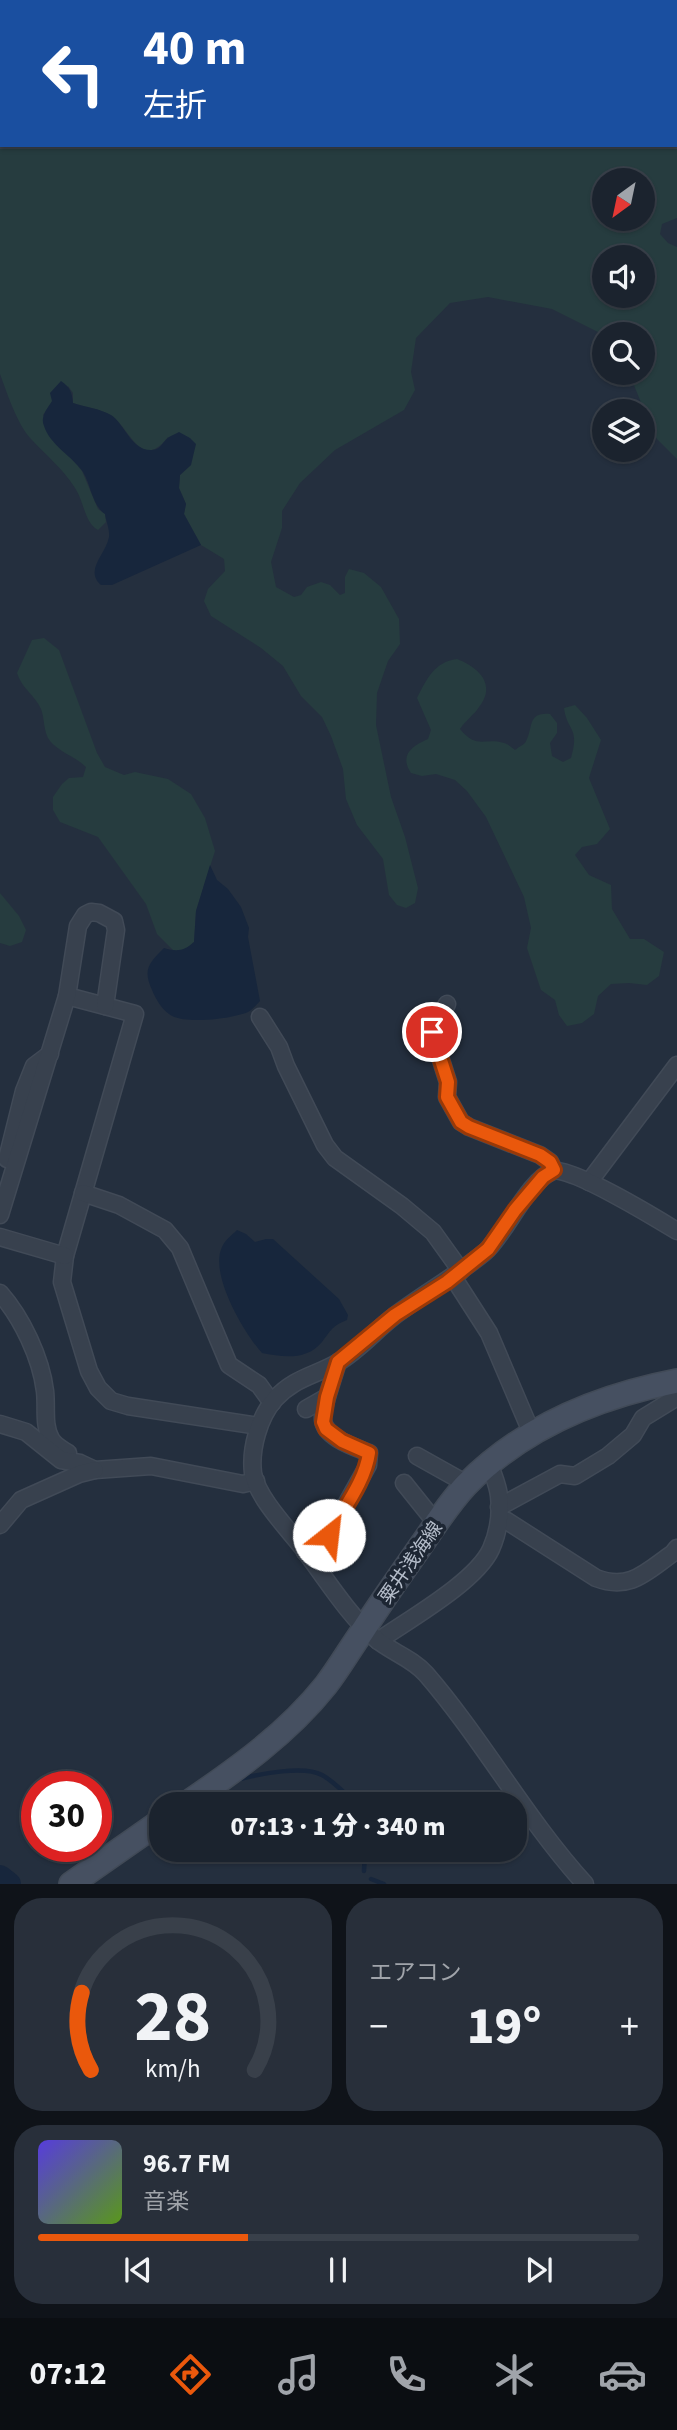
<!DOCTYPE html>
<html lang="ja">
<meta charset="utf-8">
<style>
body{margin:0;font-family:"Source Sans 3","Noto Sans JP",sans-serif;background:#282f3a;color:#f1f3f6;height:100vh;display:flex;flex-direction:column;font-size:26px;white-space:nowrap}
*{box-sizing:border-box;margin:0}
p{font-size:23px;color:#a0a4aa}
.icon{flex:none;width:38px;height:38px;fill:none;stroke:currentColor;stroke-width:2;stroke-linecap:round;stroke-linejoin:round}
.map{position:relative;height:1884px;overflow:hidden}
.panel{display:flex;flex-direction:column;gap:14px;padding:14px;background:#0f1319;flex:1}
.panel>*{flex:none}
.hud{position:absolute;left:0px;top:0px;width:677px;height:147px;box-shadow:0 2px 5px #0004,0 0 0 2px #39404a;background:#1a4fa0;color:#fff;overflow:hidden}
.needle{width:46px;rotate:213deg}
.buttons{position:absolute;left:592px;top:168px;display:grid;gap:14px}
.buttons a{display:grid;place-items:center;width:63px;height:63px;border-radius:50%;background:#1b232e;box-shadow:0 2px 5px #0004,0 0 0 2px #39404a;font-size:35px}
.speed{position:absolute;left:21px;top:1771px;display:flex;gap:14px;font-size:35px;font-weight:700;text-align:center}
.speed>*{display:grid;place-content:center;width:91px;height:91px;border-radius:50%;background:#1b232e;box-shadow:0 2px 5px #0004,0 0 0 2px #39404a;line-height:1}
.speed .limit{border:10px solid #d22;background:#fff;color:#111}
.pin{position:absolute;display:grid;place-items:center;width:60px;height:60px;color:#fff;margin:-30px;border:4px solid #fff;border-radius:50%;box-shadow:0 2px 7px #0007}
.me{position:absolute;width:77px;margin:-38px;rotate:29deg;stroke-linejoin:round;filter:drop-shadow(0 0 5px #0008)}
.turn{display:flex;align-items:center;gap:24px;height:147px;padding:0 28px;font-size:32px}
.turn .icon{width:91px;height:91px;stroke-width:2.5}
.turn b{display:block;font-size:49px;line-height:60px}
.big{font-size:52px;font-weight:800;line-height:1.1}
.panel .card{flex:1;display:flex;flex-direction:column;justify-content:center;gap:10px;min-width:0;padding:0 24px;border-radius:28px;background:#282f3a}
.panel .dial{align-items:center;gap:0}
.dial svg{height:182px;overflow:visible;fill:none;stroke:#39404a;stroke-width:7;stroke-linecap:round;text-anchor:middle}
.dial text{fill:#f1f3f6;stroke:none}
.song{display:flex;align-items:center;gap:21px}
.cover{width:84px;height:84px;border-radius:10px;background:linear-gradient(135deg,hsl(250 70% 55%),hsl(90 70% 35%))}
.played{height:7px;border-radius:4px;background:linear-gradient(90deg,#ea580c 35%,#39404a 35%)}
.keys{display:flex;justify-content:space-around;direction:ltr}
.heat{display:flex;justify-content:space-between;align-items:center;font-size:38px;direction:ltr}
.panel .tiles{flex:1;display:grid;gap:14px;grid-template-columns:1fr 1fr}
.card:last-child{grid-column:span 2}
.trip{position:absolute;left:149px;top:1792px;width:378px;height:70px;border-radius:28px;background:#1b232e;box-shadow:0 2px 5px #0004,0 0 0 2px #39404a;font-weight:800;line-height:70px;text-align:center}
.tab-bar{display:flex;height:112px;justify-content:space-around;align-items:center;background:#0b0e12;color:#a0a4aa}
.tab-bar .icon{width:49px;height:49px}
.tab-bar .selected{color:#ea580c}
.tab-bar b{font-size:32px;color:#f1f3f6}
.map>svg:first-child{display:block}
.green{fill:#263c3f;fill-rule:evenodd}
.water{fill:#17263c}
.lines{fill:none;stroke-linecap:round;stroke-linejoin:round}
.stream{stroke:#17263c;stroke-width:4.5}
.river{stroke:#17263c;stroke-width:24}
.street-casing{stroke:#414a57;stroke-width:19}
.secondary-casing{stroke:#414a57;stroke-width:26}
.street{stroke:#38414e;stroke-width:16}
.secondary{stroke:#465061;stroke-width:23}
.route-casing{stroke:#983908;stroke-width:18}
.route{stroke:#ea580c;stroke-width:12}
.labels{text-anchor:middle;stroke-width:7;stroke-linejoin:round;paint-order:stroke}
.street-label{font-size:19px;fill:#b4bcc9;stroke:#1d2633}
</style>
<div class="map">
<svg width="677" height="1884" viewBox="0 0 677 1884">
<rect width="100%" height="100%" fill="#242f3e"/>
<g class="green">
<path d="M103,0H677V218L662,224L660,234L668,243L677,247V459L655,437L629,373H642V334H604V337L598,332L552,309L488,297L450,303L416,338L411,372L415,390L404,410L335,450L300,483L282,511V528L271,562L276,587L294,597L301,595L307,587L321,582L330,585L340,595L345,593V577L349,569L364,573L381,587L399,619L400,644L388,661L377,693L376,725L391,797L405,837L418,888L415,903L406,908L397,905L389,895L383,859L357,825L346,799L343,769L331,736L322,717L301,696L283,666L261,648L211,616L204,601L208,589L225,571L224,559L201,545L184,514L186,504L179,488L180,475L191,465L168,437C140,473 130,426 110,415C100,409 85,407 73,403V393L68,386L52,402L43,415L60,448L69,455L82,471L98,509L105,514L106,522L98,530C84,522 84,501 75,488C63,469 46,455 31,439C17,424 7,393 0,374V83L2,145H676V2H102ZM604,180H642V219H604ZM604,257H642V296H604Z"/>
<path d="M44,638L59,650L97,753L105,767L124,775L135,772L168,779L191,794L205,818L215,851L196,911L194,942L186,949L175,952L157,934L146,904L98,837L60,822L53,810V797L62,784L69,778L83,777L86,767C76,757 59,752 50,741C43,732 45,719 41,709C35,695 22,689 17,673L32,640Z"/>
<path d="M457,659C478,667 497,684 479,707C474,715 465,721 460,729C477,750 485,737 504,743C508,744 511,747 515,750C516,749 524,744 525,743C534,729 526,712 550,714L557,723V733L550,743L552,756L563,762L571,758C580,726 567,732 564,708L575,705L587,718L601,740L589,778L610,829L597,844L582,847L575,855L589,875L611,885L612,909L630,939H644L664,952L659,976L647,985L629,983L611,984L598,996L594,1014L582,1023L567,1026L559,1015L555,1000L541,990L527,948L531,928L524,897L486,817L467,791L455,780L436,774L422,776L411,773C399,755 412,746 428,739L431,730L417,698C427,679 434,662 457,659Z"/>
<path d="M0,893L19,916L26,930L22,942L10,946L0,943Z"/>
</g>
<g class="water">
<path d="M61,381C70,387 72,392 73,403C85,407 101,409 111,415C125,424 131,451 152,450C161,450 163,441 169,437C172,435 176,434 179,432L190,438L196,444L191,465L180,475L179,488L186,504L184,514L201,545L112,585H101C84,570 106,554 109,537C110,530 106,521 105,514C92,505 91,485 83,472C72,456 50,445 44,426C40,417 47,409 52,401L50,393Z"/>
<path d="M210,865L217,880L228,889L241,907L249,928L248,937L260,1001C256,1005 252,1010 248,1012C231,1019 188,1024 172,1016C163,1011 156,1000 152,990C143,970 148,964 164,948C177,952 184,951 194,942L196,911Z"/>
<path d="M237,1230L246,1234L255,1242L266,1239H273L339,1299L348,1315L347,1320C333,1325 330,1331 322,1342C306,1361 283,1357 262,1353C244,1333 209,1274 222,1247C225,1240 232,1235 237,1230Z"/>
</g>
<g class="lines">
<g class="stream">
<path d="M240,1779C260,1774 304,1765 322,1775C335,1782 345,1794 356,1804"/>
<path d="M364,1871L365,1850"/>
<path d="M371,1879L384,1884"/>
</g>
<path class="river" d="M0,1877L9,1884"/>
<g class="street-casing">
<g id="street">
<path d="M67,996L135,1014L65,1256L62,1282L89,1371L98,1388L111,1401L128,1406L259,1426"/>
<path d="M447,1004L432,1032L448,1082L447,1097L461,1122L469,1127L540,1155L550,1162L554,1170"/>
<path d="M260,1017L279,1047L286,1066L325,1145L335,1158L402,1206L433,1232L461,1271"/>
<path d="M7,1159L24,1091L34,1066L50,1054"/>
<path d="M589,1182L677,1065"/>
<path d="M83,1193L119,1205L165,1230L180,1248L229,1365L259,1385L272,1403"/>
<path d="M0,1215L67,996L78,926L85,915L91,912L99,913L114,921L116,930L105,1006"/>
<path d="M0,1237L65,1256"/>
<path d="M453,1277L489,1333L532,1434"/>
<path d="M0,1293C22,1318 41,1358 45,1391C47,1407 43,1425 51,1439C55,1446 62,1449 68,1453"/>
<path d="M306,1409L327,1397L338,1362"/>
<path d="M0,1424L26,1432L61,1460L80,1463L95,1470L151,1466L243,1484L256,1481"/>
<path d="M417,1456L467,1484"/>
<path d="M404,1483L436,1523"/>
<path d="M499,1507L560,1474L575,1476L608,1456L633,1435L643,1418L677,1397"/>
<path d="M500,1519L507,1521L596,1578C630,1591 646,1572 673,1553L677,1548"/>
<path d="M0,1525L21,1500L79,1474L95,1470"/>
<path d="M305,1552L329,1535L368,1465L369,1453C355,1447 325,1438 323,1420C322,1413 325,1404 327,1397"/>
<path d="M378,1641C408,1620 476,1582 491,1549C498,1533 501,1513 499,1496C498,1485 493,1475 490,1465"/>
<path d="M585,1884C526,1819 483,1740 426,1674C412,1658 391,1652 376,1639C348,1615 324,1576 302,1547C287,1528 257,1497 253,1473C250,1449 259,1417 275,1399C294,1378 314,1376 337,1363C358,1351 375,1331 393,1317C423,1294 456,1276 485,1252C505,1235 528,1180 553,1171C569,1165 659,1220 677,1231"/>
</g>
</g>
<g class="secondary-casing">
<g id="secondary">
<path d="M186,1804C237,1769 287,1734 326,1685C339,1668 350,1649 362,1632C381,1602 402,1573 422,1544C436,1524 449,1503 466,1485C523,1427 599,1396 677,1381"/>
<path d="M71,1884L161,1821"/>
</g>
</g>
<use href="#street" class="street"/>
<use href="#secondary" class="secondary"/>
</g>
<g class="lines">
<g class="route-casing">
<path id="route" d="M329,1535C343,1509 365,1482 369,1453L342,1441L326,1429L323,1422L327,1397L338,1362L395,1315L447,1282L488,1249L515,1210L543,1177L554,1170L550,1162L540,1155L469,1127L461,1122L447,1097L448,1082L432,1032"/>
</g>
<use href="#route" class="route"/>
</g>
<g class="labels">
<g class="street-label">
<text transform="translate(410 1562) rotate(-55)" y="7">粟井浅海線</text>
</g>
</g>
</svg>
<div class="buttons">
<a><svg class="needle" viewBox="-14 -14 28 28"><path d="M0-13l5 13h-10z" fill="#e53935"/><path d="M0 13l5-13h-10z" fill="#a0a4aa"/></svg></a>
<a><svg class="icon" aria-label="sound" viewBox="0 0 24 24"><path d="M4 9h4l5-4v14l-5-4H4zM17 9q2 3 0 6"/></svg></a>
<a><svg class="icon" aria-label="search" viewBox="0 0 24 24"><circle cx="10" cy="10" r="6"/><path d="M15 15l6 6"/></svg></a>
<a><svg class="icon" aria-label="layers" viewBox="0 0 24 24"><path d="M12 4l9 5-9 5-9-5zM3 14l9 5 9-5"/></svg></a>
</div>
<div class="speed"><div class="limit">30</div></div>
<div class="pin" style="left:432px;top:1032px;background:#d93025"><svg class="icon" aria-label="arrive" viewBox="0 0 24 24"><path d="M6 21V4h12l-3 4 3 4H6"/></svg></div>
<svg class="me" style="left:329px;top:1535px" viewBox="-20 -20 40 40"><circle r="19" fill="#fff"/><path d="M0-13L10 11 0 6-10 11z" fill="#ea580c"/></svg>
<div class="trip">07:13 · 1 分 · 340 m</div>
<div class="hud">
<div class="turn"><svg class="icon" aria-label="left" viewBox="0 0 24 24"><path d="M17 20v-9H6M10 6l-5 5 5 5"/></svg><div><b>40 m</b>左折</div></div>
</div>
</div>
<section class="panel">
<div class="tiles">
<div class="card dial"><svg viewBox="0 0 100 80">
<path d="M14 69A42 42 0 1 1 86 69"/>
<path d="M14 69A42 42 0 0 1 10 35" stroke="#ea580c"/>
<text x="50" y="56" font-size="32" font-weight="700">28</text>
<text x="50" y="72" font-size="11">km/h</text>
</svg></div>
<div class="card"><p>エアコン</p>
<div class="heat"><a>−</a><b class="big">19°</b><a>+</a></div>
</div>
<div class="card">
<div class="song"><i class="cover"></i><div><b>96.7 FM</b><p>音楽</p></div></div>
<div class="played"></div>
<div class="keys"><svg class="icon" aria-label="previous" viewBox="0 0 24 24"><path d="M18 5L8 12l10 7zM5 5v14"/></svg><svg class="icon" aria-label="pause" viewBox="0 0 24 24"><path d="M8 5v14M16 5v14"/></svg><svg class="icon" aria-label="next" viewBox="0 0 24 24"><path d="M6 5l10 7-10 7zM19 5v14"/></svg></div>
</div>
</div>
</section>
<nav class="tab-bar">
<b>07:12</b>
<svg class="icon selected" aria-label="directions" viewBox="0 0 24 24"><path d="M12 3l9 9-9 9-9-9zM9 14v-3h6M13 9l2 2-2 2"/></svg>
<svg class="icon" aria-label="music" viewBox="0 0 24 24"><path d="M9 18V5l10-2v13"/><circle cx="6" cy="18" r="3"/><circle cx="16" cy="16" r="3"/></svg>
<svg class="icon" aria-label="phone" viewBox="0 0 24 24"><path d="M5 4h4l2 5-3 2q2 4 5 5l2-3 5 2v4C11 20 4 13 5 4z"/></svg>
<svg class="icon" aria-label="climate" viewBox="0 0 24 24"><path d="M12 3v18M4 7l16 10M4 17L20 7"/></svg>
<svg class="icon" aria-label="car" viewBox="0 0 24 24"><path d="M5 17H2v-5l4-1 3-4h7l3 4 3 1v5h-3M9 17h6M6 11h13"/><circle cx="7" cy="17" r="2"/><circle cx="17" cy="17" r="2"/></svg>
</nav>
